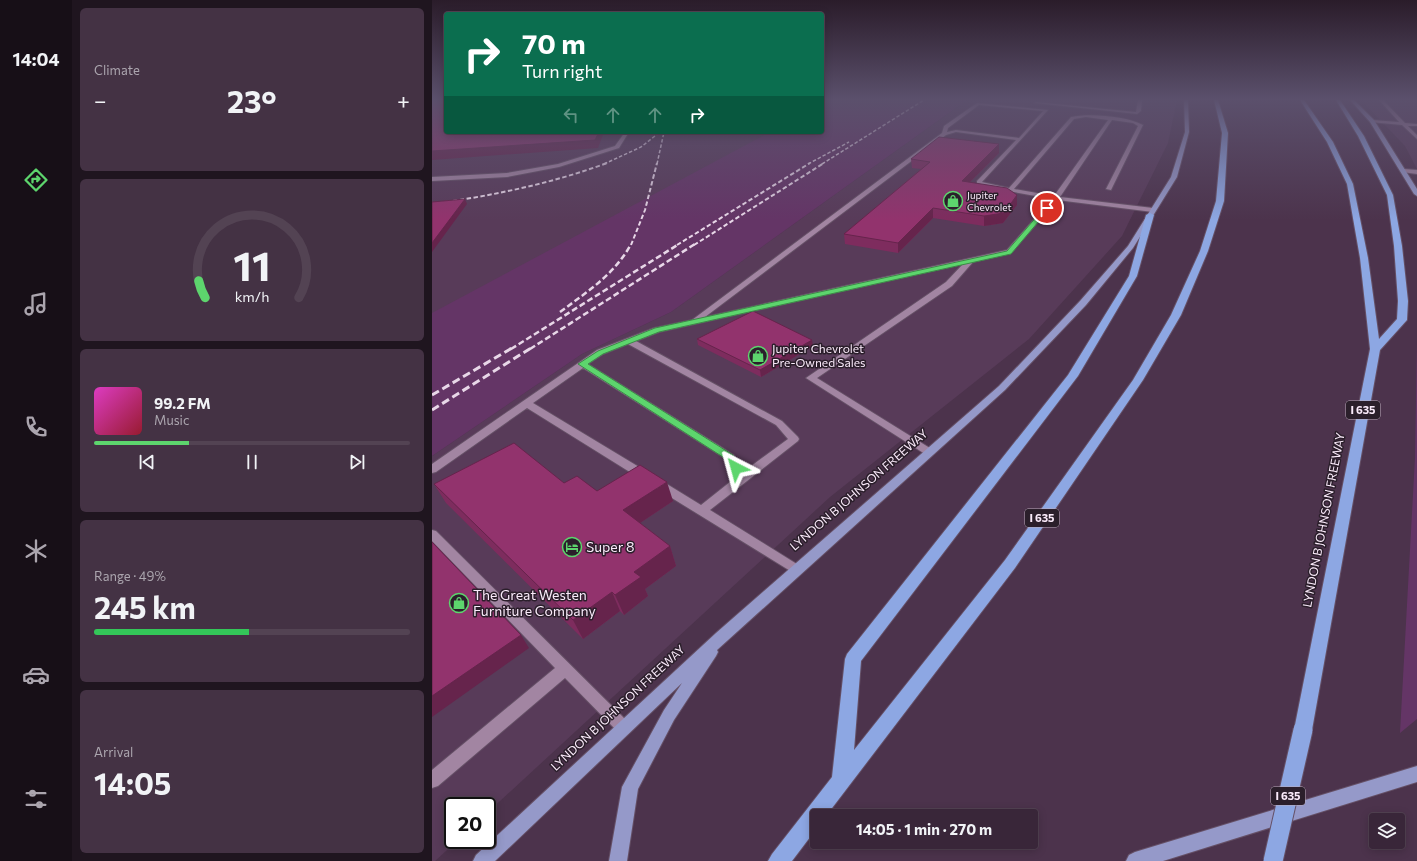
<!DOCTYPE html>
<meta charset="utf-8">
<style>
body{margin:0;font-family:Commissioner,sans-serif;background:#443244;color:#f1f3f6;height:100vh;display:flex;flex-direction:column;font-size:15px;white-space:nowrap}
*{box-sizing:border-box;margin:0}
p{font-size:13px;color:#aba5ae}
.icon{flex:none;width:22px;height:22px;fill:none;stroke:currentColor;stroke-width:2;stroke-linecap:round;stroke-linejoin:round}
.map{position:relative;flex:1;overflow:hidden}
.sheet{display:flex;flex-direction:column;gap:8px;padding:8px;background:#1f151f;width:360px}
.sheet>*{flex:none}
.hud{position:absolute;left:12px;top:12px;width:380px;height:122px;border-radius:4px;box-shadow:0 2px 10px #0003,0 0 0 1px #534353;background:#0b6e4f;color:#fff;overflow:hidden}
.buttons{position:absolute;left:937px;top:813px;display:grid;gap:8px}
.buttons a{display:grid;place-items:center;width:36px;height:36px;border-radius:4px;background:#392639;box-shadow:0 2px 10px #0003,0 0 0 1px #534353;font-size:20px}
.speed{position:absolute;left:12px;top:797px;display:flex;gap:8px;font-size:20px;font-weight:700;text-align:center}
.speed>*{display:grid;place-content:center;width:52px;height:52px;border-radius:50%;background:#392639;box-shadow:0 2px 10px #0003,0 0 0 1px #534353;line-height:1}
.speed .limit{border:2px solid #111;border-radius:6px;background:#fff;color:#111}
.pin{position:absolute;display:grid;place-items:center;width:34px;height:34px;color:#fff;margin:-17px;border:2px solid #fff;border-radius:50%;box-shadow:0 1px 4px #0007}
.me{position:absolute;width:44px;margin:-22px;rotate:321deg;stroke-linejoin:round;filter:drop-shadow(0 0 3px #0008)}
.turn{display:flex;align-items:center;gap:14px;height:84px;padding:0 12px;font-size:18px}
.turn .icon{width:52px;height:52px;stroke-width:2.5}
.turn b{display:block;font-size:28px;line-height:34px}
.lanes{display:flex;align-items:center;height:38px;padding:0 12px;background:#0003;justify-content:center;gap:20px;direction:ltr}
.lanes .off{opacity:.35}
.big{font-size:30px;font-weight:700;line-height:1.1}
.sheet .tile{flex:1;display:flex;flex-direction:column;justify-content:center;gap:6px;min-width:0;padding:0 14px;border-radius:6px;background:#443244}
.sheet .dial{align-items:center;gap:0}
.dial svg{height:104px;overflow:visible;fill:none;stroke:#534353;stroke-width:7;stroke-linecap:round;text-anchor:middle}
.dial text{fill:#f1f3f6;stroke:none}
.song{display:flex;align-items:center;gap:12px}
.cover{width:48px;height:48px;border-radius:6px;background:linear-gradient(135deg,hsl(310 70% 55%),hsl(350 70% 35%))}
.played{height:4px;border-radius:2px;background:linear-gradient(90deg,#5dd56d 30%,#534353 30%)}
.keys{display:flex;justify-content:space-around;direction:ltr}
.heat{display:flex;justify-content:space-between;align-items:center;font-size:22px;direction:ltr}
.charge{height:6px;border-radius:3px;background:linear-gradient(90deg,#34c759 49%,#534353 0)}
.trip{position:absolute;left:378px;top:809px;width:228px;height:40px;border-radius:4px;background:#392639;box-shadow:0 2px 10px #0003,0 0 0 1px #534353;font-weight:700;line-height:40px;text-align:center}
main{display:flex;flex:1;min-height:0}
.tabs{display:flex;flex-direction:column;width:72px;justify-content:space-around;align-items:center;background:#170f17;color:#aba5ae}
.tabs .icon{width:28px;height:28px}
.tabs .selected{color:#5dd56d}
.tabs b{font-size:18px;color:#f1f3f6}
.map>svg:first-child{display:block}
.built{fill:#583b59}
.green{fill:#643566}
.lines{fill:none;stroke-linecap:round;stroke-linejoin:round}
.minor-casing{stroke:#655066;stroke-width:2}
.major-casing{stroke:#655066;stroke-width:2}
.highway-casing{stroke:#655066;stroke-width:2}
.minor{fill:#a285a2;fill-rule:evenodd}
.major{fill:#9599c9;fill-rule:evenodd}
.highway{fill:#8da7e3;fill-rule:evenodd}
.rail-far3{stroke:#e8d7e8;stroke-width:1.5;stroke-dasharray:3.5 2;stroke-linecap:butt}
.rail-far2{stroke:#e8d7e8;stroke-width:2;stroke-dasharray:4.5 2.5;stroke-linecap:butt}
.rail-far1{stroke:#e8d7e8;stroke-width:2.5;stroke-dasharray:6 3;stroke-linecap:butt}
.rail{stroke:#e8d7e8;stroke-width:3;stroke-dasharray:8 4;stroke-linecap:butt}
.highway-bridge-casing{stroke:#655066;stroke-width:21;stroke-linecap:butt}
.highway-bridge{stroke:#8da7e3;stroke-width:19}
.wall{fill:#7e2c5e}
.shaded-wall{fill:#66244c}
.building{fill:#92336d;stroke:#66244c}
.route{fill:#5dd56d;stroke:#3c8a47}
.labels{text-anchor:middle;stroke-width:3;stroke-linejoin:round;paint-order:stroke}
.far-poi-label{font-size:10px;fill:#faeafa;stroke:#2b1f2b;text-anchor:start}
.shield{fill:#2b1f2b;stroke:#bcadbc;stroke-width:1}
.shield-label{font-size:11px;font-weight:bold;fill:#faeafa}
.poi-label{font-size:12px;fill:#faeafa;stroke:#2b1f2b;text-anchor:start}
.street-label{font-size:12px;fill:#faeafa;stroke:#2b1f2b}
.near-poi-label{font-size:14px;fill:#faeafa;stroke:#2b1f2b;text-anchor:start}
</style>
<main>
<nav class="tabs">
<b>14:04</b>
<svg class="icon selected" aria-label="directions" viewBox="0 0 24 24"><path d="M12 3l9 9-9 9-9-9zM9 14v-3h6M13 9l2 2-2 2"/></svg>
<svg class="icon" aria-label="music" viewBox="0 0 24 24"><path d="M9 18V5l10-2v13"/><circle cx="6" cy="18" r="3"/><circle cx="16" cy="16" r="3"/></svg>
<svg class="icon" aria-label="phone" viewBox="0 0 24 24"><path d="M5 4h4l2 5-3 2q2 4 5 5l2-3 5 2v4C11 20 4 13 5 4z"/></svg>
<svg class="icon" aria-label="climate" viewBox="0 0 24 24"><path d="M12 3v18M4 7l16 10M4 17L20 7"/></svg>
<svg class="icon" aria-label="car" viewBox="0 0 24 24"><path d="M5 17H2v-5l4-1 3-4h7l3 4 3 1v5h-3M9 17h6M6 11h13"/><circle cx="7" cy="17" r="2"/><circle cx="17" cy="17" r="2"/></svg>
<svg class="icon" aria-label="filters" viewBox="0 0 24 24"><path d="M4 7h16M4 17h16"/><circle cx="9" cy="7" r="2"/><circle cx="15" cy="17" r="2"/></svg>
</nav>
<section class="sheet">
<div class="tile"><p>Climate</p>
<div class="heat"><a>−</a><b class="big">23°</b><a>+</a></div>
</div>
<div class="tile dial"><svg viewBox="0 0 100 80">
<path d="M14 69A42 42 0 1 1 86 69"/>
<path d="M14 69A42 42 0 0 1 9 56" stroke="#5dd56d"/>
<text x="50" y="56" font-size="32" font-weight="700">11</text>
<text x="50" y="72" font-size="11">km/h</text>
</svg></div>
<div class="tile">
<div class="song"><i class="cover"></i><div><b>99.2 FM</b><p>Music</p></div></div>
<div class="played"></div>
<div class="keys"><svg class="icon" aria-label="previous" viewBox="0 0 24 24"><path d="M18 5L8 12l10 7zM5 5v14"/></svg><svg class="icon" aria-label="pause" viewBox="0 0 24 24"><path d="M8 5v14M16 5v14"/></svg><svg class="icon" aria-label="next" viewBox="0 0 24 24"><path d="M6 5l10 7-10 7zM19 5v14"/></svg></div>
</div>
<div class="tile"><p>Range · 49%</p><b class="big">245 km</b><div class="charge"></div></div>
<div class="tile"><p>Arrival</p><b class="big">14:05</b></div>
</section>
<div class="map">
<svg width="985" height="861" viewBox="0 0 985 861">
<rect width="100%" height="100%" fill="#4c334c"/>
<g class="built">
<path d="M0,100L14,132H390V100H465L0,346Z"/>
<path d="M535,100H745L736,143L690,236L597,339L398,497L55,813V806H21V840H26L3,861H0V456L150,354L239,312Z"/>
<path d="M929,100H985V169L973,146Z"/>
</g>
<g class="green">
<path d="M398,100H535L239,312L150,354L0,456V313L338,132H390V104Z"/>
<path d="M985,342V719L968,733L983,458Z"/>
</g>
<g class="lines">
<g class="minor-casing">
<g id="minor">
<path d="M706,100H710L709,111L705,114L602,103L604,102L704,112Z"/>
<path d="M947,100H951L973,123L985,124V126H976L985,135V139L970,125L938,122L940,120L967,122Z"/>
<path d="M545,103L616,110L550,182L577,188L639,117C658,113 694,116 711,125L679,190L674,189L706,126L701,123L680,120L628,197L721,208L724,210L721,212L625,200L579,253L541,262L520,286L385,378L501,450L502,452L501,454H493L374,378L514,282L531,264L227,332L204,341L350,421L366,437L367,439L366,441L278,510L368,566L370,569L368,572L364,574L360,572L222,487L221,484L222,481H230L269,505L303,478L294,459L151,368L101,403L217,473L218,476L217,479H209L95,408L4,472L0,473V464L165,350L222,328L260,320L510,133L512,126ZM547,105L611,111L587,138L524,130L515,132L516,128ZM654,117L676,120L622,196L582,189L642,119ZM524,132L584,140L545,181V183L549,186L620,199L575,250L273,317L514,135ZM196,344L344,425L356,439L311,472L302,455L156,364L171,354Z"/>
<path d="M193,132H197L187,148L127,167L75,177L0,181V177L75,173L126,164L183,146Z"/>
<path d="M972,169L985,170V174L970,172V170Z"/>
<path d="M0,530L4,531L197,723L200,728L197,733L192,735L187,733L133,678L6,786L0,788V770L123,668L0,541Z"/>
</g>
</g>
<g class="major-casing">
<g id="major">
<path d="M752,100H756L757,132L745,177L701,248L654,305L573,390L285,650L286,652L284,656L242,720L206,789L195,861H177L190,787L232,710L250,683L63,861H41L44,855L284,633L567,386L648,301L696,246L739,177L753,132Z"/>
<path d="M918,100H922L942,120L985,189V196L982,194L938,122Z"/>
<path d="M985,766V782L731,861H694L697,855L703,852Z"/>
</g>
</g>
<g class="highway-casing">
<g id="highway">
<path d="M782,100H786L796,133L792,201L776,251L749,315L711,380L583,568L394,816H385V828L360,861H336L340,854L400,777L413,659L415,654L636,375L697,276L714,215L718,213L722,215L705,276L646,376L429,661L422,750L573,560L701,380L739,315L768,251L784,201L790,133Z"/>
<path d="M868,100H872L901,142L921,184L936,258L947,339L965,319L966,301L962,246L955,195L926,136L904,100H908L932,136L961,195L970,246L976,301L975,320L948,350L880,730L877,736L871,739L865,736L862,730L938,349L928,258L915,184L895,142Z"/>
</g>
</g>
<use href="#minor" class="minor"/>
<use href="#major" class="major"/>
<use href="#highway" class="highway"/>
<g class="rail-far3">
<path d="M172,164L209,147L228,132"/>
<path d="M225,164L232,132"/>
<path d="M376,164L417,142"/>
<path d="M390,164L492,100"/>
</g>
<g class="rail-far2">
<path d="M0,204C59,196 118,184 175,163"/>
<path d="M199,245L213,210L225,163"/>
<path d="M245,245L378,163"/>
<path d="M262,245L392,163"/>
</g>
<g class="rail-far1">
<path d="M128,312C155,292 183,274 199,244"/>
<path d="M79,349L247,244"/>
<path d="M98,349L263,244"/>
</g>
<g class="rail">
<path d="M0,395L80,348"/>
<path d="M0,410L99,348"/>
</g>
<g class="highway-bridge-casing">
<path id="highway-bridge" d="M841,861L871,730"/>
</g>
<use href="#highway-bridge" class="highway-bridge"/>
</g>
<g class="wall">
<path d="M567,153L537,183L585,205L571,223L552,226L501,218L466,253L413,244L412,234L489,169L480,168L479,159Z"/>
<path d="M265,339L381,346L329,377L266,345Z"/>
<path d="M132,483L165,491L241,501L208,523L238,546L244,566L213,589L216,596L192,615L188,611L151,639L14,503L2,484Z"/>
</g>
<g class="shaded-wall">
<path d="M167,132H172L166,148L0,160V151Z"/>
<path d="M567,144V153L529,191L530,181Z"/>
<path d="M585,195V205L571,223L552,226V216Z"/>
<path d="M33,199L35,204L0,252V243Z"/>
<path d="M501,208V218L466,253V243Z"/>
<path d="M380,340L381,346L329,377L328,370Z"/>
<path d="M235,482L241,501L199,529L191,510Z"/>
<path d="M238,546L244,566L213,589L216,596L192,615L183,595L202,572Z"/>
<path d="M180,592L188,611L151,639L141,620Z"/>
<path d="M89,635L97,648L0,717V696Z"/>
</g>
<g class="building">
<path d="M0,100H14V132H167L163,140L0,151Z"/>
<path d="M507,137L567,144L530,181L575,188L585,195L572,213L552,216L501,208L466,243L412,234L498,162L479,159Z"/>
<path d="M33,199L0,243V202Z"/>
<path d="M321,311L380,340L328,370L265,339Z"/>
<path d="M82,443L132,483L145,476L165,491L208,465L235,482L191,510L238,546L202,572L209,577L183,595L180,592L141,620L2,484Z"/>
<path d="M0,542L89,635L0,696Z"/>
</g>
<linearGradient id="sky" x2="0" y2="1"><stop stop-color="#2a1c2a"/><stop offset="0.45" stop-color="#5b506c"/><stop offset="1" stop-color="#5b506c" stop-opacity="0"/></linearGradient>
<rect width="985" height="220" fill="url(#sky)"/>
<path class="route" d="M613,207L618,208L579,254L227,332L171,354L156,364L301,455L308,468L307,470H300L294,459L146,364L166,351L223,328L575,251Z"/>
<defs>
<g id="shop-ring" transform="scale(1)"><circle r="9.5" fill="#2b1f2b" stroke="#5dd56d" stroke-width="1.5"/><path d="M-5-2.5h2.3a2.7 3.5 0 0 1 5.4 0H5L5.5 6h-11ZM-1.5-2.5h3a1.5 2.3 0 0 0-3 0Z" fill="#5dd56d"/></g>
<g id="hotel-ring" transform="scale(1)"><circle r="9.5" fill="#2b1f2b" stroke="#5dd56d" stroke-width="1.5"/><path d="M-6-4.5h1.5V1H6V5H4.5V3h-9V5H-6ZM-4 0a1.8 1.8 0 1 1 3.6 0ZM.5 0V-2.5h3Q6-2.5 6 0Z" fill="#5dd56d"/></g>
</defs>
<g fill-rule="evenodd">
<use href="#shop-ring" x="521" y="201"/>
<use href="#shop-ring" x="326" y="356"/>
<use href="#hotel-ring" x="140" y="547"/>
<use href="#shop-ring" x="27" y="603"/>
</g>
<g class="labels">
<g class="far-poi-label">
<text x="535" y="199">Jupiter<tspan x="535" dy="12">Chevrolet</tspan></text>
</g>
<g class="shield">
<rect x="914" y="401" width="34" height="18" rx="3"/>
<rect x="593" y="509" width="34" height="18" rx="3"/>
<rect x="839" y="787" width="34" height="18" rx="3"/>
</g>
<g class="shield-label">
<text x="931" y="414">I 635</text>
<text x="610" y="522">I 635</text>
<text x="856" y="800">I 635</text>
</g>
<g class="poi-label">
<text x="340" y="353">Jupiter Chevrolet<tspan x="340" dy="14">Pre-Owned Sales</tspan></text>
</g>
<g class="street-label">
<text transform="translate(427 490) rotate(-41)" y="4">LYNDON B JOHNSON FREEWAY</text>
<text transform="translate(892 520) rotate(-79)" y="4">LYNDON B JOHNSON FREEWAY</text>
<text transform="translate(186 708) rotate(-43)" y="4">LYNDON B JOHNSON FREEWAY</text>
</g>
<g class="near-poi-label">
<text x="154" y="552">Super 8</text>
<text x="41" y="600">The Great Westen<tspan x="41" dy="16">Furniture Company</tspan></text>
</g>
</g>
</svg>
<div class="buttons">
<a><svg class="icon" aria-label="layers" viewBox="0 0 24 24"><path d="M12 4l9 5-9 5-9-5zM3 14l9 5 9-5"/></svg></a>
</div>
<div class="speed"><div class="limit">20</div></div>
<div class="pin" style="left:615px;top:208px;background:#d93025"><svg class="icon" aria-label="arrive" viewBox="0 0 24 24"><path d="M6 21V4h12l-3 4 3 4H6"/></svg></div>
<svg class="me" style="left:304px;top:468px" viewBox="-20 -20 40 40"><path d="M0-17L14 15 0 8-14 15z" fill="#5dd56d" stroke="#fff" stroke-width="4"/></svg>
<div class="trip">14:05 · 1 min · 270 m</div>
<div class="hud">
<div class="turn"><svg class="icon" aria-label="right" viewBox="0 0 24 24"><path d="M7 20v-9h11M14 6l5 5-5 5"/></svg><div><b>70 m</b>Turn right</div></div>
<div class="lanes"><svg class="icon off" aria-label="left" viewBox="0 0 24 24"><path d="M17 20v-9H6M10 6l-5 5 5 5"/></svg><svg class="icon off" aria-label="ahead" viewBox="0 0 24 24"><path d="M12 20V5M6 11l6-6 6 6"/></svg><svg class="icon off" aria-label="ahead" viewBox="0 0 24 24"><path d="M12 20V5M6 11l6-6 6 6"/></svg><svg class="icon" aria-label="right" viewBox="0 0 24 24"><path d="M7 20v-9h11M14 6l5 5-5 5"/></svg></div>
</div>
</div>
</main>
